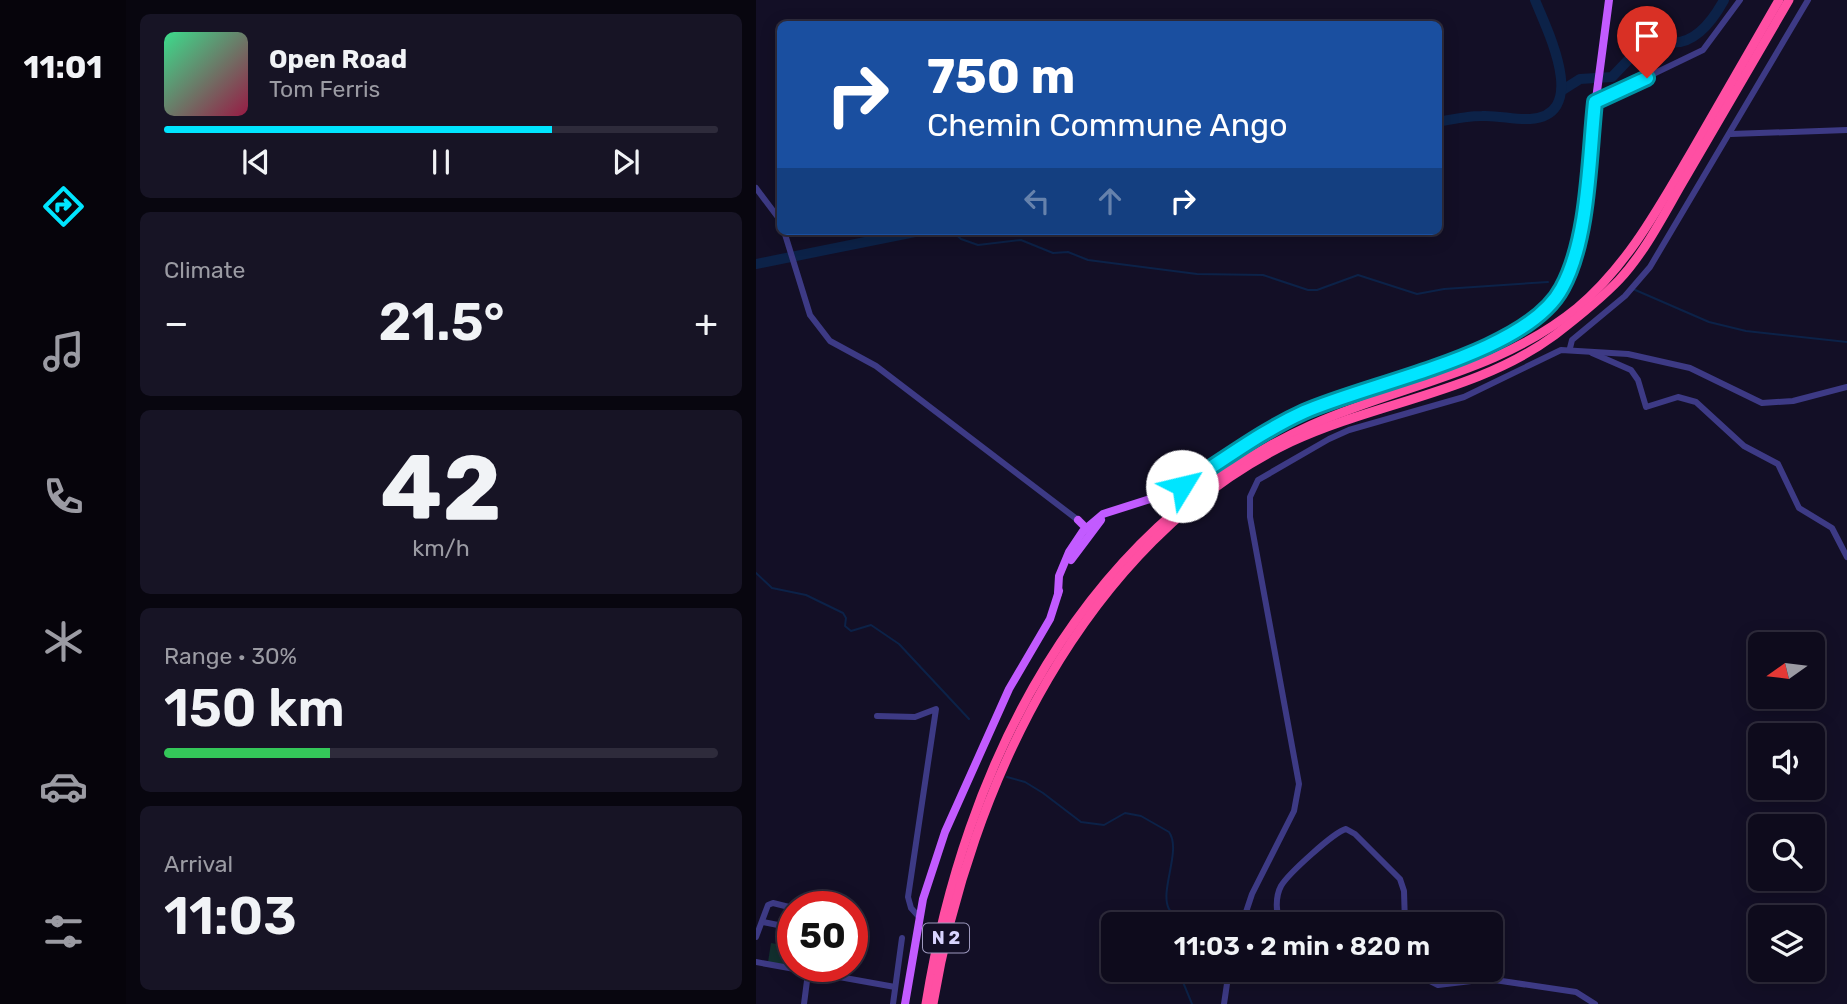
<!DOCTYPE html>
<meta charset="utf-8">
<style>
body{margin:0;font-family:Rubik,sans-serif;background:#171425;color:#f1f3f6;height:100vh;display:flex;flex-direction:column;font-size:26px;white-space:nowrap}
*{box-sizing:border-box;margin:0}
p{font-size:23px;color:#9b9ba3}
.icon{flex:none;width:38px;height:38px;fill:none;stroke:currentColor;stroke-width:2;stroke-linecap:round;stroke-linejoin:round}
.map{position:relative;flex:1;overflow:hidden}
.sheet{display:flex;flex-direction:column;gap:14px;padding:14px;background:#08060f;width:630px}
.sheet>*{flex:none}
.banner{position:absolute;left:21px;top:21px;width:665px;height:214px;border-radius:10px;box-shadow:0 4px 18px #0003,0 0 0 2px #2e2b3b;background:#1a4fa0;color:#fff;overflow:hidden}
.needle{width:46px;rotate:256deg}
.buttons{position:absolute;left:992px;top:632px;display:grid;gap:14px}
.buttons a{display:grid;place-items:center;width:77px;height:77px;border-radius:10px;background:#0e0b1c;box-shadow:0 4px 18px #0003,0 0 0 2px #2e2b3b;font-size:35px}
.speed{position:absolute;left:21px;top:891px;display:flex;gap:14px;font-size:35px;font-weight:700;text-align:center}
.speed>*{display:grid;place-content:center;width:91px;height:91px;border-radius:50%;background:#0e0b1c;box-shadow:0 4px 18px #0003,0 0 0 2px #2e2b3b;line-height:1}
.speed .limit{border:10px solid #d22;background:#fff;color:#111}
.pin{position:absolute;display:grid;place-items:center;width:60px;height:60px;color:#fff;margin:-72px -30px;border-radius:50% 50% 50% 0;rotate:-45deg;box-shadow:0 0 7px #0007}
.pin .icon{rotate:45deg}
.me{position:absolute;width:77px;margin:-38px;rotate:54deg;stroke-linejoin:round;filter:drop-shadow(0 0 5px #0008)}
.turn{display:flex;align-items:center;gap:24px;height:147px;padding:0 35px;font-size:32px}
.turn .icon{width:91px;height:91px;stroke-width:2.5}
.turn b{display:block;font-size:49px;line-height:60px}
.lanes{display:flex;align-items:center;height:66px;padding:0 35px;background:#0003;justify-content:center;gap:35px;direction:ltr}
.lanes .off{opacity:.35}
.big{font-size:52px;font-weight:600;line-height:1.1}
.sheet .card{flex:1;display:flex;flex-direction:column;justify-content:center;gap:10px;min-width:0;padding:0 24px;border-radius:10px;background:#171425}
.sheet .dial{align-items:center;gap:0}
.dial b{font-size:91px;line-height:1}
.song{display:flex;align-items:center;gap:21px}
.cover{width:84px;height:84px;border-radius:10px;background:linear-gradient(135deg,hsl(150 70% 55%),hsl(340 70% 35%))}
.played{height:7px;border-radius:4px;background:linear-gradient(90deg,#00e5ff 70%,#2e2b3b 70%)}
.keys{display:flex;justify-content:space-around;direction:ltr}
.heat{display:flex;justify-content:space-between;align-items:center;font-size:38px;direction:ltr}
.charge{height:10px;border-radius:5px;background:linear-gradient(90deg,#34c759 30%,#2e2b3b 0)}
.trip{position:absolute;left:345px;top:912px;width:402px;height:70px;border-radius:10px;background:#0e0b1c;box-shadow:0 4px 18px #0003,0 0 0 2px #2e2b3b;font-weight:600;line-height:70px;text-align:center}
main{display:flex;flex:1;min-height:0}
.tabs{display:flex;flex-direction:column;width:126px;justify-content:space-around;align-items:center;background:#06040b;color:#9b9ba3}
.tabs .icon{width:49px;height:49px}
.tabs .current{color:#00e5ff}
.tabs b{font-size:32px;color:#f1f3f6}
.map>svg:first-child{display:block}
.green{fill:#12302f}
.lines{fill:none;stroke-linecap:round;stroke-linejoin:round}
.stream{stroke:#0c2248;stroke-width:2}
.river{stroke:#0c2248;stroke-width:10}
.minor{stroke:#3d3a85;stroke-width:6}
.major{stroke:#c25bff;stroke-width:8}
.highway{stroke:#ff4fa3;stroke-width:9}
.route-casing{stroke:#0095a6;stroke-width:18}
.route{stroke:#00e5ff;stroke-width:12}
.labels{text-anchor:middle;stroke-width:5;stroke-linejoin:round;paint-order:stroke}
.shield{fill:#130f26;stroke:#9e99be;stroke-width:2}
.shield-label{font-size:18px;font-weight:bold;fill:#d9d4ff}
</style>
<main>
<nav class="tabs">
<b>11:01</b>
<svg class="icon current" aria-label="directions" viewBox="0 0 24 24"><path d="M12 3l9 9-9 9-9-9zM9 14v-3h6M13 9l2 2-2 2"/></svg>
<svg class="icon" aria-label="music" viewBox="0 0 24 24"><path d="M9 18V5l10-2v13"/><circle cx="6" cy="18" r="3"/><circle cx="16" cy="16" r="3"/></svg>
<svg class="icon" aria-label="phone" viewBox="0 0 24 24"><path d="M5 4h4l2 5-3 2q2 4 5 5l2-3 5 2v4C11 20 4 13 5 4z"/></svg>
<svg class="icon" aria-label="climate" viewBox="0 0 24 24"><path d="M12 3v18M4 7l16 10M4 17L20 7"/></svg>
<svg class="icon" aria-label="car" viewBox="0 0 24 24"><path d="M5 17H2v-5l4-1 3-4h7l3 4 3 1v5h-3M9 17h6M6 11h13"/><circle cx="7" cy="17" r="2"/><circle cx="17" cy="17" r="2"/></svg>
<svg class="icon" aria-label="filters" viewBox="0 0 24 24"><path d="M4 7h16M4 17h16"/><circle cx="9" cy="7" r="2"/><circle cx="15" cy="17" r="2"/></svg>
</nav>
<section class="sheet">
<div class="card">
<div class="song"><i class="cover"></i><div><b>Open Road</b><p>Tom Ferris</p></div></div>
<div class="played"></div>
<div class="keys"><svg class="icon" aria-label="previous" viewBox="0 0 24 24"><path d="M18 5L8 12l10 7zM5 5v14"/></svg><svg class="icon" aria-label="pause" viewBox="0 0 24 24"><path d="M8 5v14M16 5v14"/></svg><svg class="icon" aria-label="next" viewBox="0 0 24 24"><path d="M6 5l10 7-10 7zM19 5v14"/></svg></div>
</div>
<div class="card"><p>Climate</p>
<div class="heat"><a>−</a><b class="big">21.5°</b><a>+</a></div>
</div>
<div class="card dial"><b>42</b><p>km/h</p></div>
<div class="card"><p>Range · 30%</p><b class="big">150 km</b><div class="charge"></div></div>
<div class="card"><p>Arrival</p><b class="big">11:03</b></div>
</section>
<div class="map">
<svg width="1091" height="1004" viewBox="0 0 1091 1004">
<rect width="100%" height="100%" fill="#130f26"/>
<path class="green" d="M15,943L37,947V966L12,962Z"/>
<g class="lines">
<g class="stream">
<path d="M196,231L205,239L222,245L265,240L297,253L312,252L332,260L441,274L507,275L552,290H561L602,275L661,294L688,289L792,282"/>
<path d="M877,289L953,322L990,331L1091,342"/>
<path d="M0,573L16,588L50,595L87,613L90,618L89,626L95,631L115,625L143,644L213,719"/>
<path d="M251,777L269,782L287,793L325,822L348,825L369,813L385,816L413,832C426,850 403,891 413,909C416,915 425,918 429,924"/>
<path d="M422,970L436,1004"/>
</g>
<g class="river">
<path d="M805,91L824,79L856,77L895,36C901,37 904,40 911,42C938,47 957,20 968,0"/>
<path d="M682,122C697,119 711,116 726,116C742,115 758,120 774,119C835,115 790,28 779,0"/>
<path d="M0,264L164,231"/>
</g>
<g class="minor">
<path d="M839,102L947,50L984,0"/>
<path d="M975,134L1091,130"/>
<path d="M0,188L24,220"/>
<path d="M28,231L54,315L74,341L120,366L322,520"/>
<path d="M814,348L816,340L869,296L894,267L1052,0"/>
<path d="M836,353L875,370L882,380L890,407L922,397L940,402L988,446L1022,464L1043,508L1076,528L1091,557"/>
<path d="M121,716L159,717L180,709L152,897L155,908L164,918"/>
<path d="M7,922L37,928"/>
<path d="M486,924L496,894L538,811L543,784L494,517V497L502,480L573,439L593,430L708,397L805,350L872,354L934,368L1006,403L1037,401L1091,387"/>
<path d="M524,924C520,913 519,897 525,886C532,874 578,832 590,829L599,834L644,879L648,891L649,924"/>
<path d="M0,937L12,905L17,903L37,908"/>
<path d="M0,962L139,987"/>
<path d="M668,970L674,981L682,985L732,979L820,992L839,1004"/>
<path d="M48,1004L52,973"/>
<path d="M137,1004L146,938"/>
<path d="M468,1004L473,970"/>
</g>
<g class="major">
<path d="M322,520L330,528"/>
<path d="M315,560L345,520"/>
<path d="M302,593L303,576L313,552L327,531L347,514L416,492L489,443L546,413L736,345C789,316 810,297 822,236L853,0"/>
<path d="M149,1004L167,899L189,832L253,689L294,619L303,591"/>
</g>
<g class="highway">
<path d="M170,1004C208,767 325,529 555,425C646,384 741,373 821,308C872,265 903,207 936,151C965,101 994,50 1023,0"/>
<path d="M177,1004C213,789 328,541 535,442C621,402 722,392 799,335C821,318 844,300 863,280C891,250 910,210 931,175C965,116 999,58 1033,0"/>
</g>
</g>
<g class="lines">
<g class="route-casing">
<path id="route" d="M426,486C467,461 504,432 548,412C616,382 771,354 806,288C833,239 833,157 839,102L891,78"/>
</g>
<use href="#route" class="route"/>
</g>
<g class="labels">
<rect class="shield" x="167" y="923.5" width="46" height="29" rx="5"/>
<g class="shield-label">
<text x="190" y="944">N 2</text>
</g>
</g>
</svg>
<div class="buttons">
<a><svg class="needle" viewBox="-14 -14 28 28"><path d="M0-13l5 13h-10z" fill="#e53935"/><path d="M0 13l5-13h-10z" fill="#9b9ba3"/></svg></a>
<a><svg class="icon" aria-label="sound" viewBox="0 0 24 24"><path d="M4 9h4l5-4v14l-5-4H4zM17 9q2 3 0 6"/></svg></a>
<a><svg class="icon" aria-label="search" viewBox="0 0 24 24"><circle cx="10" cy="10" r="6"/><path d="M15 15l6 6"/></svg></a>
<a><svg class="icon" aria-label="layers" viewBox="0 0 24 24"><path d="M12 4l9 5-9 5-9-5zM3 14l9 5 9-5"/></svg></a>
</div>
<div class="speed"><div class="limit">50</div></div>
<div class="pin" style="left:891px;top:78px;background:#d93025"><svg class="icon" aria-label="arrive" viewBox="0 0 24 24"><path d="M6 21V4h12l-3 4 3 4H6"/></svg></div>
<svg class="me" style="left:426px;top:486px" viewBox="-20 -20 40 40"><circle r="19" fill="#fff"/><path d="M0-13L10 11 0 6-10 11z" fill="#00e5ff"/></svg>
<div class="trip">11:03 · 2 min · 820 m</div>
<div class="banner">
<div class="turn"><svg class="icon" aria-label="right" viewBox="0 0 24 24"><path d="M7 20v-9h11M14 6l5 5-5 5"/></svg><div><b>750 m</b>Chemin Commune Ango</div></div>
<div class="lanes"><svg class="icon off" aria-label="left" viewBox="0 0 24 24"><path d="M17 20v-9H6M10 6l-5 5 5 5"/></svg><svg class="icon off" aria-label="ahead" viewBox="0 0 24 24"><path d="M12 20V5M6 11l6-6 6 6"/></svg><svg class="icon" aria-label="right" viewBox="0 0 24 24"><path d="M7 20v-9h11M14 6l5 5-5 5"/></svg></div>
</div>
</div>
</main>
